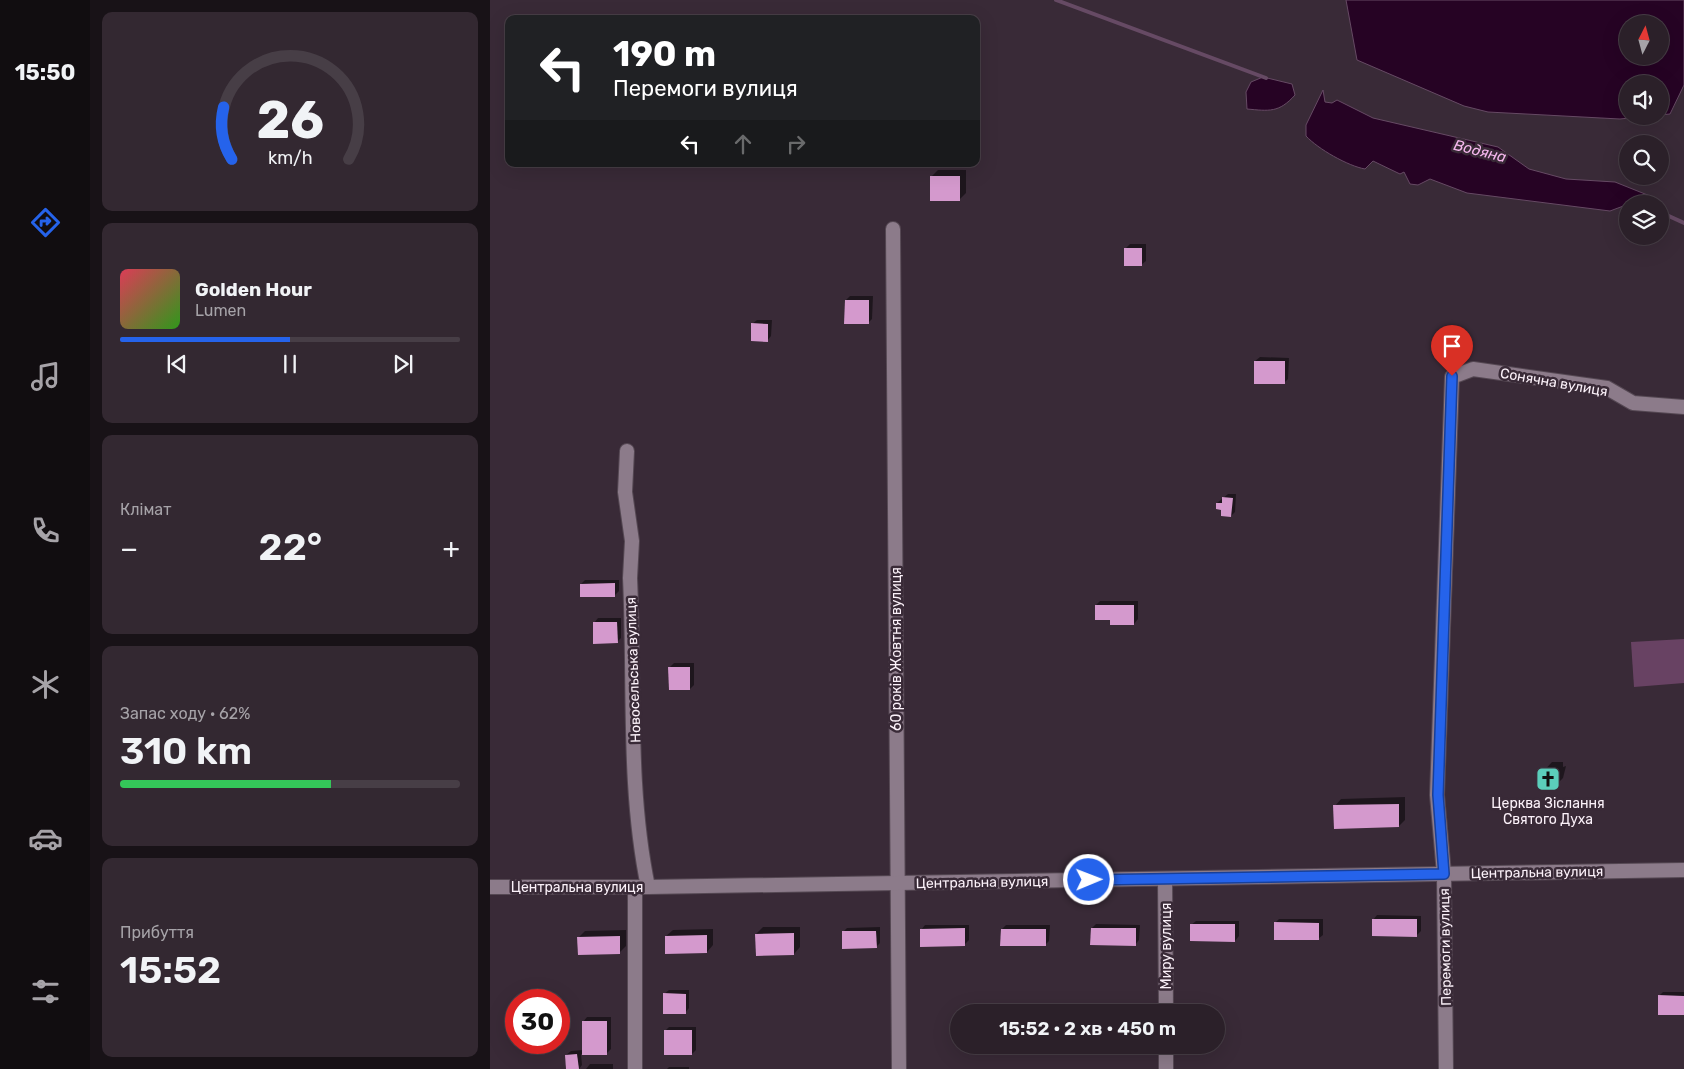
<!DOCTYPE html>
<html lang="uk">
<meta charset="utf-8">
<style>
body{margin:0;font-family:Rubik,sans-serif;background:#332831;color:#f1f3f6;height:100vh;display:flex;flex-direction:column;font-size:19px;white-space:nowrap}
*{box-sizing:border-box;margin:0}
p{font-size:16px;color:#a6a3a8}
.icon{flex:none;width:28px;height:28px;fill:none;stroke:currentColor;stroke-width:2;stroke-linecap:round;stroke-linejoin:round}
.map{position:relative;flex:1;overflow:hidden}
.drawer{display:flex;flex-direction:column;gap:12px;padding:12px;background:#181217;width:400px}
.drawer>*{flex:none}
.guide{position:absolute;left:15px;top:15px;width:475px;height:152px;border-radius:10px;box-shadow:0 5px 20px #0002,0 0 0 1px #473e46;background:#202124;color:#fff;overflow:hidden}
.needle{width:32px;rotate:6deg}
.buttons{position:absolute;left:1129px;top:15px;display:grid;gap:10px}
.buttons a{display:grid;place-items:center;width:50px;height:50px;border-radius:50%;background:#2b2029;box-shadow:0 5px 20px #0002,0 0 0 1px #473e46;font-size:25px}
.speed{position:absolute;left:15px;top:989px;display:flex;gap:10px;font-size:25px;font-weight:700;text-align:center}
.speed>*{display:grid;place-content:center;width:65px;height:65px;border-radius:50%;background:#2b2029;box-shadow:0 5px 20px #0002,0 0 0 1px #473e46;line-height:1}
.speed .limit{border:8px solid #d22;background:#fff;color:#111}
.pin{position:absolute;display:grid;place-items:center;width:42px;height:42px;color:#fff;margin:-51px -21px;border-radius:50% 50% 50% 0;rotate:-45deg;box-shadow:0 0 5px #0007}
.pin .icon{rotate:45deg}
.me{position:absolute;width:55px;margin:-28px;rotate:89deg;stroke-linejoin:round;filter:drop-shadow(0 0 4px #0008)}
.turn{display:flex;align-items:center;gap:18px;height:105px;padding:0 25px;font-size:22px}
.turn .icon{width:65px;height:65px;stroke-width:2.5}
.turn b{display:block;font-size:35px;line-height:42px}
.lanes{display:flex;align-items:center;height:48px;padding:0 25px;background:#0003;justify-content:center;gap:25px;direction:ltr}
.lanes .off{opacity:.35}
.big{font-size:38px;font-weight:600;line-height:1.1}
.drawer .tile{flex:1;display:flex;flex-direction:column;justify-content:center;gap:8px;min-width:0;padding:0 18px;border-radius:10px;background:#332831}
.drawer .dial{align-items:center;gap:0}
.dial svg{height:130px;overflow:visible;fill:none;stroke:#473e46;stroke-width:7;stroke-linecap:round;text-anchor:middle}
.dial text{fill:#f1f3f6;stroke:none}
.song{display:flex;align-items:center;gap:15px}
.cover{width:60px;height:60px;border-radius:8px;background:linear-gradient(135deg,hsl(350 70% 55%),hsl(110 70% 35%))}
.played{height:5px;border-radius:2px;background:linear-gradient(90deg,#2563eb 50%,#473e46 50%)}
.keys{display:flex;justify-content:space-around;direction:ltr}
.heat{display:flex;justify-content:space-between;align-items:center;font-size:28px;direction:ltr}
.charge{height:8px;border-radius:4px;background:linear-gradient(90deg,#34c759 62%,#473e46 0)}
.trip{position:absolute;left:460px;top:1004px;width:275px;height:50px;border-radius:25px;background:#2b2029;box-shadow:0 5px 20px #0002,0 0 0 1px #473e46;font-weight:600;line-height:50px;text-align:center}
main{display:flex;flex:1;min-height:0}
.tab-bar{display:flex;flex-direction:column;width:90px;justify-content:space-around;align-items:center;background:#110d10;color:#a6a3a8}
.tab-bar .icon{width:35px;height:35px}
.tab-bar .current{color:#2563eb}
.tab-bar b{font-size:22px;color:#f1f3f6}
.map>svg:first-child{display:block}
.green{fill:#684263}
.water{fill:#260324;stroke:#664a64;fill-rule:evenodd}
.shadow{fill:#0007}
.lines{fill:none;stroke-linecap:round;stroke-linejoin:round}
.stream{stroke:#664a64;stroke-width:4}
.building{fill:#d499cd}
.minor-casing{stroke:#554853;stroke-width:16}
.minor{stroke:#8c7b8a;stroke-width:14}
.route-casing{stroke:#184099;stroke-width:12}
.route{stroke:#2563eb;stroke-width:9}
.labels{text-anchor:middle;stroke-width:5;stroke-linejoin:round;paint-order:stroke}
.street-label{font-size:14px;fill:#fbf1f9;stroke:#392a37}
.poi-label{font-size:14px;fill:#fbf1f9;stroke:#392a37}
.water-label{font-size:15px;font-style:italic;fill:#f6b7ee;stroke:#392a37}
</style>
<main>
<nav class="tab-bar">
<b>15:50</b>
<svg class="icon current" aria-label="directions" viewBox="0 0 24 24"><path d="M12 3l9 9-9 9-9-9zM9 14v-3h6M13 9l2 2-2 2"/></svg>
<svg class="icon" aria-label="music" viewBox="0 0 24 24"><path d="M9 18V5l10-2v13"/><circle cx="6" cy="18" r="3"/><circle cx="16" cy="16" r="3"/></svg>
<svg class="icon" aria-label="phone" viewBox="0 0 24 24"><path d="M5 4h4l2 5-3 2q2 4 5 5l2-3 5 2v4C11 20 4 13 5 4z"/></svg>
<svg class="icon" aria-label="climate" viewBox="0 0 24 24"><path d="M12 3v18M4 7l16 10M4 17L20 7"/></svg>
<svg class="icon" aria-label="car" viewBox="0 0 24 24"><path d="M5 17H2v-5l4-1 3-4h7l3 4 3 1v5h-3M9 17h6M6 11h13"/><circle cx="7" cy="17" r="2"/><circle cx="17" cy="17" r="2"/></svg>
<svg class="icon" aria-label="filters" viewBox="0 0 24 24"><path d="M4 7h16M4 17h16"/><circle cx="9" cy="7" r="2"/><circle cx="15" cy="17" r="2"/></svg>
</nav>
<section class="drawer">
<div class="tile dial"><svg viewBox="0 0 100 80">
<path d="M14 69A42 42 0 1 1 86 69"/>
<path d="M14 69A42 42 0 0 1 9 37" stroke="#2563eb"/>
<text x="50" y="56" font-size="32" font-weight="700">26</text>
<text x="50" y="72" font-size="11">km/h</text>
</svg></div>
<div class="tile">
<div class="song"><i class="cover"></i><div><b>Golden Hour</b><p>Lumen</p></div></div>
<div class="played"></div>
<div class="keys"><svg class="icon" aria-label="previous" viewBox="0 0 24 24"><path d="M18 5L8 12l10 7zM5 5v14"/></svg><svg class="icon" aria-label="pause" viewBox="0 0 24 24"><path d="M8 5v14M16 5v14"/></svg><svg class="icon" aria-label="next" viewBox="0 0 24 24"><path d="M6 5l10 7-10 7zM19 5v14"/></svg></div>
</div>
<div class="tile"><p>Клімат</p>
<div class="heat"><a>−</a><b class="big">22°</b><a>+</a></div>
</div>
<div class="tile"><p>Запас ходу · 62%</p><b class="big">310 km</b><div class="charge"></div></div>
<div class="tile"><p>Прибуття</p><b class="big">15:52</b></div>
</section>
<div class="map">
<svg width="1194" height="1069" viewBox="0 0 1194 1069">
<rect width="100%" height="100%" fill="#392a37"/>
<path class="green" d="M1194,639V683L1144,687L1141,642Z"/>
<g class="water">
<path d="M856,0H1194V85L1180,114L1170,115V84H1138V116H1157L1130,119L998,112L974,106L867,60ZM1138,24H1170V56H1138Z"/>
<path d="M773,77L802,84L805,95C789,113 779,111 757,109L756,92L761,82Z"/>
<path d="M833,90L835,102L842,103L847,100L883,118L1008,147L1039,169L1076,179L1125,182L1160,196L1120,211L977,193L940,179L928,185L920,184L914,172L910,174L883,161L875,169C858,166 828,149 816,136V125Z"/>
</g>
<g class="shadow">
<path d="M448,170H476V193L469,200L441,177Z"/>
<path d="M640,244H656V261L651,265L636,248Z"/>
<path d="M360,296H383L382,319L378,323L356,300Z"/>
<path d="M267,320H282L281,336L277,341L262,324Z"/>
<path d="M770,357L799,358L798,379L794,383L765,361Z"/>
<path d="M738,494H746L745,512L741,516L727,503Z"/>
<path d="M95,580H129V591L125,595L91,584Z"/>
<path d="M610,601H648V619L644,624L606,605Z"/>
<path d="M108,618H131V638L127,642L104,623Z"/>
<path d="M184,663H204V685L200,689L180,667Z"/>
<path d="M1062,762H1073V767L1076,766L1073,778L1064,787L1054,782L1049,776Z"/>
<path d="M915,797V820L909,826L845,806L851,799Z"/>
<path d="M887,915L931,916V931L927,935L883,920Z"/>
<path d="M789,919H833V935L828,939L785,923Z"/>
<path d="M706,921H749V936L745,941L701,925Z"/>
<path d="M606,924L650,925L649,940L645,945L602,928Z"/>
<path d="M435,925H479V940L475,944L431,930Z"/>
<path d="M516,925H560L559,941L555,945L512,929Z"/>
<path d="M273,927H310V947L304,954L266,934Z"/>
<path d="M390,927V943L386,947L353,932L357,928Z"/>
<path d="M223,929V945L217,952L176,936L183,930Z"/>
<path d="M136,930V946L129,953L88,938L95,931Z"/>
<path d="M179,990H199V1008L195,1013L174,994Z"/>
<path d="M1173,992H1194V1014L1169,996Z"/>
<path d="M630,1003H647V1012H626V1008Z"/>
<path d="M97,1017H121V1049L117,1053L91,1054L92,1065L89,1069H77L76,1055L81,1051L93,1050V1022Z"/>
<path d="M179,1027H206V1050L202,1054L175,1031Z"/>
<path d="M100,1064H123V1069H96Z"/>
<path d="M179,1067H199V1069H177Z"/>
</g>
<g class="lines">
<g class="stream">
<path d="M566,0L776,78"/>
<path d="M1143,200L1152,204"/>
<path d="M1170,212L1194,223"/>
</g>
</g>
<g class="building">
<rect x="440" y="176" width="30" height="25"/>
<rect x="634" y="248" width="18" height="18"/>
<path d="M355,300H379V324H354Z"/>
<path d="M261,323L278,324V342L261,341Z"/>
<rect x="764" y="361" width="31" height="23"/>
<path d="M732,497L743,498L741,517L731,516V510L726,509V503H732Z"/>
<path d="M125,583V597H90V584Z"/>
<path d="M605,605H644V625H620V620H605Z"/>
<path d="M103,622H127L128,643L103,644Z"/>
<path d="M178,667H200V690H179Z"/>
<path d="M1064,770L1065,775H1068V783H1065V788L1053,789V784H1048V775H1052V771Z"/>
<path d="M909,804V827L844,829L843,805Z"/>
<path d="M882,919H927V937L882,936Z"/>
<path d="M784,922L829,923V940H784Z"/>
<path d="M700,924H745V942L700,941Z"/>
<path d="M475,928V946L430,947V929Z"/>
<path d="M601,928H646V946L600,945Z"/>
<path d="M511,929H556V946H510Z"/>
<path d="M352,931H386L387,948L352,949Z"/>
<path d="M304,933V955L266,956L265,934Z"/>
<path d="M217,935V953L175,954V936Z"/>
<path d="M130,936V954L88,955L87,937Z"/>
<path d="M173,993L196,994V1014H173Z"/>
<path d="M1168,995L1194,996V1015H1168Z"/>
<path d="M625,1007H643L644,1012H625Z"/>
<rect x="92" y="1021" width="25" height="34"/>
<rect x="174" y="1030" width="28" height="25"/>
<path d="M87,1054L89,1069H76L75,1055Z"/>
</g>
<g class="lines">
<g class="minor-casing">
<g id="minor">
<path d="M403,229L409,1069"/>
<path d="M137,451L135,492L142,541L140,578C145,681 137,786 158,887"/>
<path d="M675,879L676,1012"/>
<path d="M0,887H158L1194,870"/>
<path d="M145,888V1069"/>
<path d="M676,1045V1069"/>
<path d="M956,1069L954,874L947,795L962,377L983,369L1117,388L1143,403L1194,407"/>
</g>
</g>
<use href="#minor" class="minor"/>
</g>
<g class="lines">
<g class="route-casing">
<path id="route" d="M599,880L954,874L948,795L962,376"/>
</g>
<use href="#route" class="route"/>
</g>
<defs>
<g id="church-square" transform="scale(1.25)"><rect x="-9" y="-9" width="18" height="18" rx="4" fill="#5bcebb" stroke="#392a37"/><path d="M-1.2-6h2.4v3.5h3.3v2.4h-3.3V6h-2.4V-.1h-3.3v-2.4h3.3Z" fill="#111"/></g>
</defs>
<g fill-rule="evenodd">
<use href="#church-square" x="1058" y="779"/>
</g>
<g class="labels">
<g class="street-label">
<text transform="translate(1064 382) rotate(10)" y="5">Сонячна вулиця</text>
<text transform="translate(406 649) rotate(-90)" y="5">60 років Жовтня вулиця</text>
<text transform="translate(143 670) rotate(-92)" y="5">Новосельська вулиця</text>
<text transform="translate(1047 872) rotate(-1)" y="5">Центральна вулиця</text>
<text transform="translate(492 882) rotate(-1)" y="5">Центральна вулиця</text>
<text x="87" y="892">Центральна вулиця</text>
<text transform="translate(676 946) rotate(-90)" y="5">Миру вулиця</text>
<text transform="translate(955 947) rotate(-91)" y="5">Перемоги вулиця</text>
</g>
<g class="poi-label">
<text x="1058" y="808">Церква Зіслання<tspan x="1058" dy="16">Святого Духа</tspan></text>
</g>
<g class="water-label">
<text transform="translate(990 151) rotate(14)" y="5">Водяна</text>
</g>
</g>
</svg>
<div class="buttons">
<a><svg class="needle" viewBox="-14 -14 28 28"><path d="M0-13l5 13h-10z" fill="#e53935"/><path d="M0 13l5-13h-10z" fill="#a6a3a8"/></svg></a>
<a><svg class="icon" aria-label="sound" viewBox="0 0 24 24"><path d="M4 9h4l5-4v14l-5-4H4zM17 9q2 3 0 6"/></svg></a>
<a><svg class="icon" aria-label="search" viewBox="0 0 24 24"><circle cx="10" cy="10" r="6"/><path d="M15 15l6 6"/></svg></a>
<a><svg class="icon" aria-label="layers" viewBox="0 0 24 24"><path d="M12 4l9 5-9 5-9-5zM3 14l9 5 9-5"/></svg></a>
</div>
<div class="speed"><div class="limit">30</div></div>
<div class="pin" style="left:962px;top:376px;background:#d93025"><svg class="icon" aria-label="arrive" viewBox="0 0 24 24"><path d="M6 21V4h12l-3 4 3 4H6"/></svg></div>
<svg class="me" style="left:599px;top:880px" viewBox="-20 -20 40 40"><circle r="17" fill="#2563eb" stroke="#fff" stroke-width="3"/><path d="M0-11L8 9 0 5-8 9z" fill="#fff"/></svg>
<div class="trip">15:52 · 2 хв · 450 m</div>
<div class="guide">
<div class="turn"><svg class="icon" aria-label="left" viewBox="0 0 24 24"><path d="M17 20v-9H6M10 6l-5 5 5 5"/></svg><div><b>190 m</b>Перемоги вулиця</div></div>
<div class="lanes"><svg class="icon" aria-label="left" viewBox="0 0 24 24"><path d="M17 20v-9H6M10 6l-5 5 5 5"/></svg><svg class="icon off" aria-label="ahead" viewBox="0 0 24 24"><path d="M12 20V5M6 11l6-6 6 6"/></svg><svg class="icon off" aria-label="right" viewBox="0 0 24 24"><path d="M7 20v-9h11M14 6l5 5-5 5"/></svg></div>
</div>
</div>
</main>
